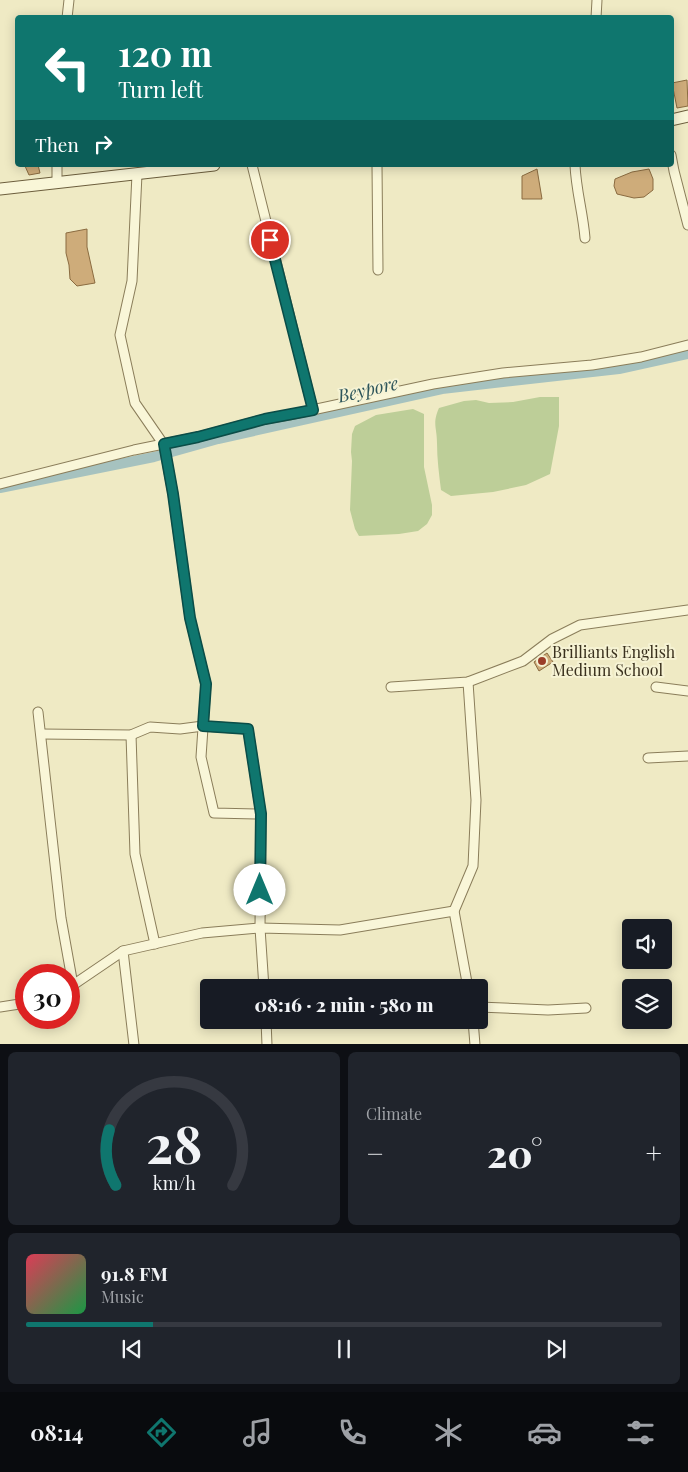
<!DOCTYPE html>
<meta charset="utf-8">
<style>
body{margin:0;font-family:"Playfair Display",serif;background:#20242c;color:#f1f3f6;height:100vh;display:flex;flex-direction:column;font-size:19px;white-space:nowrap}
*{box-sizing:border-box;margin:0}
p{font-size:16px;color:#9ea1a6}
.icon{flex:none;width:28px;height:28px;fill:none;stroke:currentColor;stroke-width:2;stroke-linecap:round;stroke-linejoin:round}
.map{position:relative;height:1044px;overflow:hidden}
.drawer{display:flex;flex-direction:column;gap:8px;padding:8px;background:#0d0f14;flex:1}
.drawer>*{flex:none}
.hud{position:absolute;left:15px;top:15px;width:659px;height:152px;border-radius:5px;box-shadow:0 2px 12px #0003;background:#0f766e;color:#fff;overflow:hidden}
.fabs{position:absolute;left:622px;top:919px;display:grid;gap:10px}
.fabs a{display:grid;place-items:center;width:50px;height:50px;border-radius:5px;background:#171b24;box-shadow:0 2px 12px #0003;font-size:25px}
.speed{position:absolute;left:15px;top:964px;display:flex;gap:10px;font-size:25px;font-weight:700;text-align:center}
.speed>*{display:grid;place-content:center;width:65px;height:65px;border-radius:50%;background:#171b24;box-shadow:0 2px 12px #0003;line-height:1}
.speed .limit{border:8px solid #d22;background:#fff;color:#111}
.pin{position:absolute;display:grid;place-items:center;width:42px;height:42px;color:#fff;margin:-21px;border:2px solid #fff;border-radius:50%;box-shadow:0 1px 5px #0007}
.me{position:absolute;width:55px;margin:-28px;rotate:0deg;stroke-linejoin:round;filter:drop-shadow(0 0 4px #0008)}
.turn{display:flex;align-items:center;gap:18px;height:105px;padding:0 20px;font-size:22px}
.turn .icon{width:65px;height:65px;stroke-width:2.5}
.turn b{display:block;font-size:35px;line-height:42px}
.then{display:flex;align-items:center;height:48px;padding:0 20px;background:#0003;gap:10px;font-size:19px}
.big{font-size:38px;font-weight:800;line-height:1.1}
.drawer .widget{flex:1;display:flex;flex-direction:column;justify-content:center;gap:8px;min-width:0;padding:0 18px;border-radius:8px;background:#20242c}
.drawer .dial{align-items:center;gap:0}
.dial svg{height:130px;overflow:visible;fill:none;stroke:#363941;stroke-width:7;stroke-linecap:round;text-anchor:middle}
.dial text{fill:#f1f3f6;stroke:none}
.song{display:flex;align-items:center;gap:15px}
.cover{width:60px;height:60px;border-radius:8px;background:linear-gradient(135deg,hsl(350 70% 55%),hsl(140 70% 35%))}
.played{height:5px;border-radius:2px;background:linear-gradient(90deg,#0f766e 20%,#363941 20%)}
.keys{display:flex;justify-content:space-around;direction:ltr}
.heat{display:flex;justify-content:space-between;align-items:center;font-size:28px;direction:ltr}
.drawer .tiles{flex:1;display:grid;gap:8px;grid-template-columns:1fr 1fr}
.widget:last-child{grid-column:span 2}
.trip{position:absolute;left:200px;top:979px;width:288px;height:50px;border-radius:5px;background:#171b24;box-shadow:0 2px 12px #0003;font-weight:800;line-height:50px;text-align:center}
.dock{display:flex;height:80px;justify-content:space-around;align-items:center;background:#090b0e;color:#9ea1a6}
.dock .icon{width:35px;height:35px}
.dock .selected{color:#0f766e}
.dock b{font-size:22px;color:#f1f3f6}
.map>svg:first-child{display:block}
.green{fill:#bdce98}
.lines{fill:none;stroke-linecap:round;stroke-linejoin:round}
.canal{stroke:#a6c2bf;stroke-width:10}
.building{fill:#ceac7a;stroke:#8a6b40}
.minor-casing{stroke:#8a7d5a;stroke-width:11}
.secondary-casing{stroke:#6c5e3d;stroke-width:13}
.minor{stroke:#f9f6d8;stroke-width:9}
.secondary{stroke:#f9f6d8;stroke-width:11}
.route-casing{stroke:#0a4d48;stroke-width:12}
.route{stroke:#0f766e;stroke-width:9}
.poi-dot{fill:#9b3d29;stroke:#f6f3d4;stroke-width:2}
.labels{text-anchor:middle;stroke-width:4;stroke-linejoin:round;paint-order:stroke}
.poi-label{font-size:16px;fill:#3a311e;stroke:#f6f3d4;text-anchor:start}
.water-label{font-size:18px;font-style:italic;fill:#2d555a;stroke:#f6f3d4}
</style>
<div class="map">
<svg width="688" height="1045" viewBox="0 0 688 1045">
<rect width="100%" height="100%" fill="#efeac4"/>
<g class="green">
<path d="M540,397H559V426L550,474L526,485L493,492L451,496L441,490C439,474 437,459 437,443C437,427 432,424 439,408L464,401L476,400L489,403L513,402Z"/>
<path d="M413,409L424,414V467L432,505V515L427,524L418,531L399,534L359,536L355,529L350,510L352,461L351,452L352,434L355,426L376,415Z"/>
</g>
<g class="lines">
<path class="canal" d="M0,488L154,457L218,439L442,389L619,369L688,354"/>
</g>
<g class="building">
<path d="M687,80L688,106L677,108L672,83Z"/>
<path d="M26,165H38L40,173L29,175L25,166Z"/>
<path d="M537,169L542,199H522V176Z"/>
<path d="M649,169L653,179V190L644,197L634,198L617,194L614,186L615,179L632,172Z"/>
<path d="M87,229V247L95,283L77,286L70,279L69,265L66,253V233Z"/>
<path d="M547,653L553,662L539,671L534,662Z"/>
</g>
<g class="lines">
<g class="minor-casing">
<g id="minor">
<path d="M67,18L69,0"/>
<path d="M596,18L597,0"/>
<path d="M671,155L674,171L688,225"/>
<path d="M57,165V183"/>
<path d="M252,165L313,410"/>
<path d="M377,165L378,270"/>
<path d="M575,165C576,190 583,213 585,238"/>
<path d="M137,174L132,281L120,335L135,403L164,445L173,494L190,618L206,684L201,757L214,813L261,814L260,928L264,988"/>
<path d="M0,484L134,450L198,437L265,419L289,415L433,384L503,373L592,365L641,357L688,345"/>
<path d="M391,687L468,682L523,661L552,639L580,625L688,610"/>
<path d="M656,687L688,691"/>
<path d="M38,712L61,918L73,985L123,951"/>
<path d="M41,734L131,735L150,727L180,729L203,726L248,729L261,814"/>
<path d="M131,735L135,854L155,944"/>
<path d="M648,758L688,756"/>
<path d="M454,911L473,866L476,800L468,682"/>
<path d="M0,1007L26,1003"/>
<path d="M479,1007L548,1010L586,1008"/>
<path d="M266,1020L267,1045"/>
<path d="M473,1020L475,1045"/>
<path d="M134,1045L123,951L202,933L260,928L340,930L454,911L468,988"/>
</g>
</g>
<g class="secondary-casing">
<g id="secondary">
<path d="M671,120L688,116"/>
<path d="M0,189L214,165"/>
</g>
</g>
<use href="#minor" class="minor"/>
<use href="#secondary" class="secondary"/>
</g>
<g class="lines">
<g class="route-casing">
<path id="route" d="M260,890L261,814L248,729L203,726L206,684L190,618L173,494L164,444L198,437L265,419L313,410L270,240"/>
</g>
<use href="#route" class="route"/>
</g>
<circle class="poi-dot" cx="542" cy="661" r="5"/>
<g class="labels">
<g class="poi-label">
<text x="552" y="658">Brilliants English<tspan x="552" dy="18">Medium School</tspan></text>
</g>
<g class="water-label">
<text transform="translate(368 390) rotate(-13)" y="6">Beypore</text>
</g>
</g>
</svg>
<div class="fabs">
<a><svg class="icon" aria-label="sound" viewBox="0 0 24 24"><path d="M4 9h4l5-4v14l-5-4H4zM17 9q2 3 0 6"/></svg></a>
<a><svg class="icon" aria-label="layers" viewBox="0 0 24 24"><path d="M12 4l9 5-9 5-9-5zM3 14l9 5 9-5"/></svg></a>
</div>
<div class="speed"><div class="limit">30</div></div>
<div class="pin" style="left:270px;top:240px;background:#d93025"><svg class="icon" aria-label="arrive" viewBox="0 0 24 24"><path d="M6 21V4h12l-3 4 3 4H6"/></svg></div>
<svg class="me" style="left:260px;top:890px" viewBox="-20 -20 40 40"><circle r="19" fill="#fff"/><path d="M0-13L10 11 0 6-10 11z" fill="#0f766e"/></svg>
<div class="trip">08:16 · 2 min · 580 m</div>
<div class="hud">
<div class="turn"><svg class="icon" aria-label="left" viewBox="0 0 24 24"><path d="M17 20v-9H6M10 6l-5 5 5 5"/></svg><div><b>120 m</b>Turn left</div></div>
<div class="then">Then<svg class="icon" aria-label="right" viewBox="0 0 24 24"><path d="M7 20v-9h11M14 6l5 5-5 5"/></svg></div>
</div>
</div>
<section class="drawer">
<div class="tiles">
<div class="widget dial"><svg viewBox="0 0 100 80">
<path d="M14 69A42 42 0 1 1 86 69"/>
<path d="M14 69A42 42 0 0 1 10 35" stroke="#0f766e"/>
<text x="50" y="56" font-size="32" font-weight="700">28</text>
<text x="50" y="72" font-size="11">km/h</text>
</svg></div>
<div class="widget"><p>Climate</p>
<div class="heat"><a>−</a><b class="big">20°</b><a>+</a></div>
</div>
<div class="widget">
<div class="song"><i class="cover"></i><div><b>91.8 FM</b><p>Music</p></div></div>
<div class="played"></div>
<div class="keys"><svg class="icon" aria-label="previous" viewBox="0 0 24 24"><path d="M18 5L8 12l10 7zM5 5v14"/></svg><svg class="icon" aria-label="pause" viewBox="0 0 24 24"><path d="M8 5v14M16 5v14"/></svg><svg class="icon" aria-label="next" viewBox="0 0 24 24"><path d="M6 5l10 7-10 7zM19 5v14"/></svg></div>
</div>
</div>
</section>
<nav class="dock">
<b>08:14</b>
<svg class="icon selected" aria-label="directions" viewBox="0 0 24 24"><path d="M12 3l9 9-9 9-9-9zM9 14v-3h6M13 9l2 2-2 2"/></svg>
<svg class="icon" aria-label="music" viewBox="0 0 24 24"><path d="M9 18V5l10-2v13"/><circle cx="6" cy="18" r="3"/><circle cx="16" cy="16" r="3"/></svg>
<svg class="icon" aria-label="phone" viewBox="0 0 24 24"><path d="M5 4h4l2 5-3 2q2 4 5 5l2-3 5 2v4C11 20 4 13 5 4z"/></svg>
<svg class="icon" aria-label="climate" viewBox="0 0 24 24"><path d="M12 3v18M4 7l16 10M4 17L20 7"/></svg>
<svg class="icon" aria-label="car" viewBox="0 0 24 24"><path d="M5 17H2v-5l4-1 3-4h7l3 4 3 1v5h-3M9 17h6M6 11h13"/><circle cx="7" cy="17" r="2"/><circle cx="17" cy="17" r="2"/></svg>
<svg class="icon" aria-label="filters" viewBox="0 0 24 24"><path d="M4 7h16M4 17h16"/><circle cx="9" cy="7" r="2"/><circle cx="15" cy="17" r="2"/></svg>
</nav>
